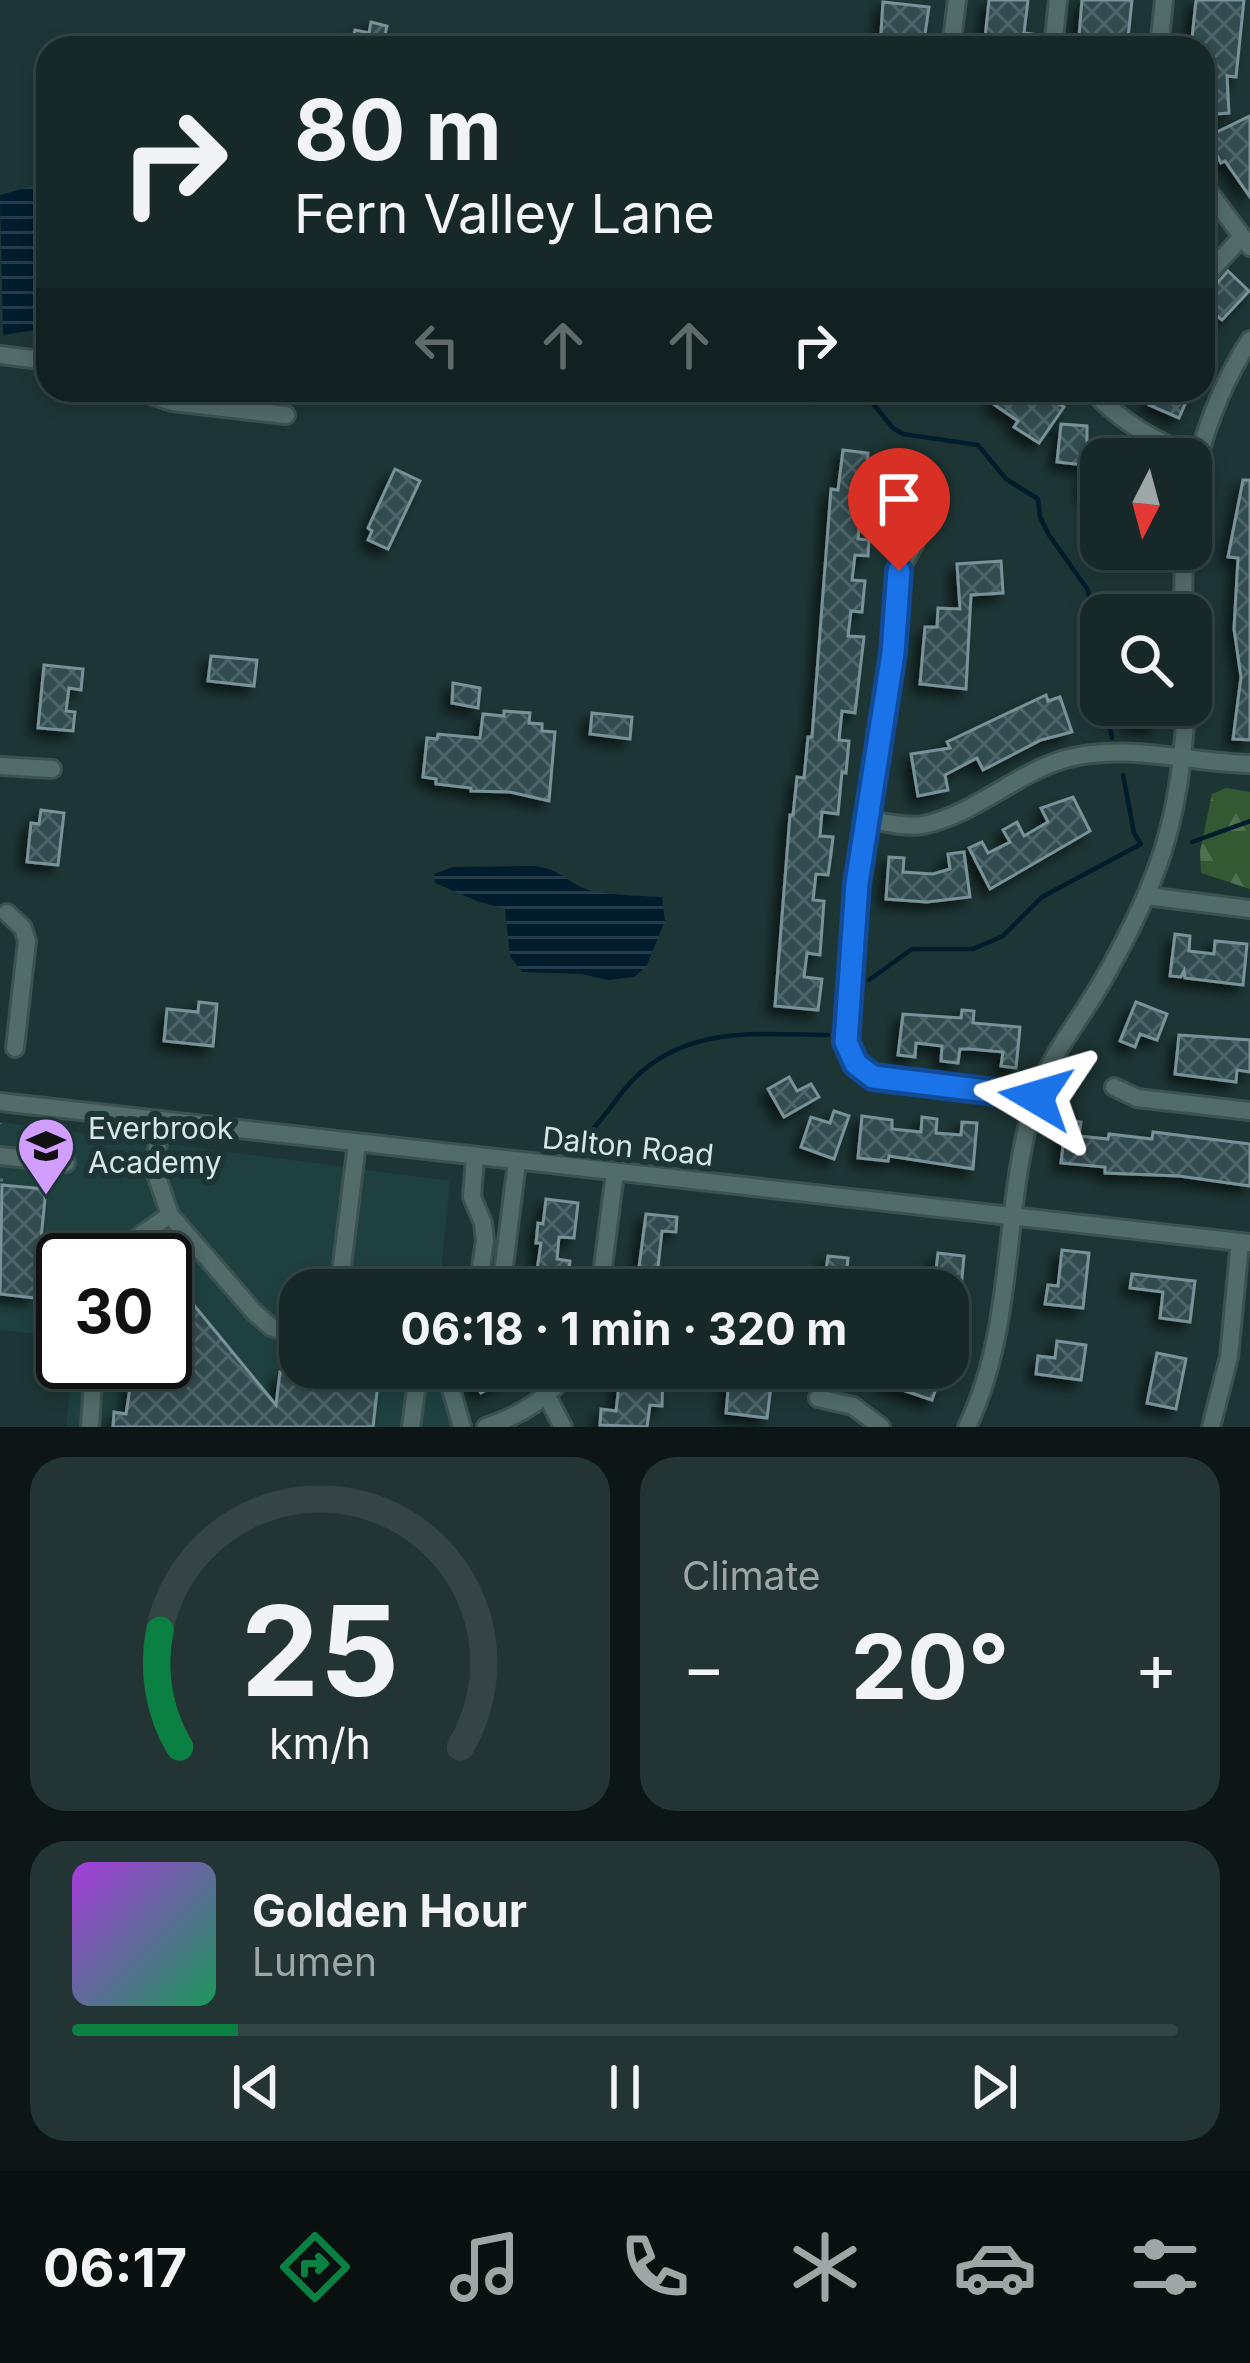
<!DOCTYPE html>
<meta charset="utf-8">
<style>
body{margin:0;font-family:Inter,sans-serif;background:#233434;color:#f1f3f6;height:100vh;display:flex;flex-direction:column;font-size:45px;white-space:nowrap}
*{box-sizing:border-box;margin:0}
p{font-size:39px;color:#9ea6a8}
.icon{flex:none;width:66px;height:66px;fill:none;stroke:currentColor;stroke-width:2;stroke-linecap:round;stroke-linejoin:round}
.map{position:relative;height:1427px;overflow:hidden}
.panel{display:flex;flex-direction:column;gap:30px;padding:30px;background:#0c1616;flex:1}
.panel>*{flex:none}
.top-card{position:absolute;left:36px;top:36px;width:1179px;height:366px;border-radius:36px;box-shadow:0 6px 18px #0003,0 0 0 3px #354445;background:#162828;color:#f1f3f6;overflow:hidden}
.needle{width:78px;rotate:186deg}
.buttons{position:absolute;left:1080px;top:438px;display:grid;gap:24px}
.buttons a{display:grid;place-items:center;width:132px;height:132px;border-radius:24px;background:#162828;box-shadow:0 6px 18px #0003,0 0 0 3px #354445;font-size:60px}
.speed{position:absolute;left:36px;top:1233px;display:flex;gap:24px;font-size:60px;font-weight:700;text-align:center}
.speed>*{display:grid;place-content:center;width:156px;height:156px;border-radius:50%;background:#162828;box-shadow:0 6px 18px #0003,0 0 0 3px #354445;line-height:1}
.speed .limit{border:6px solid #111;border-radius:18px;background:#fff;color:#111}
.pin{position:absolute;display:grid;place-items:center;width:102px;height:102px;color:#fff;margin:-123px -51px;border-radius:50% 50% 50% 0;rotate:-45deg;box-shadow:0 0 12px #0007}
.pin .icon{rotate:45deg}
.me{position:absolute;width:132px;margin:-66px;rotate:277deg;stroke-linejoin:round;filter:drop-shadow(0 0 9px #0008)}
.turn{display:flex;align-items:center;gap:42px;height:252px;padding:0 60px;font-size:54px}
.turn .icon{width:156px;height:156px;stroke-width:2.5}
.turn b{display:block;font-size:84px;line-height:102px}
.lanes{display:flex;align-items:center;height:114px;padding:0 60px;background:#0003;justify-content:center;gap:60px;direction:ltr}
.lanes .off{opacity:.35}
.big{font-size:90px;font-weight:700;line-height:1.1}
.panel .card{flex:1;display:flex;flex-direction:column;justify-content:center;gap:18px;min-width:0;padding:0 42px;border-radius:36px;background:#233434}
.panel .dial{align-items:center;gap:0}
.dial svg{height:312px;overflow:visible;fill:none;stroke:#354445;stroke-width:7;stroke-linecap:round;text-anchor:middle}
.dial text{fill:#f1f3f6;stroke:none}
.song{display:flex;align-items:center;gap:36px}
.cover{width:144px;height:144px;border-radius:18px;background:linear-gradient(135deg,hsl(280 70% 55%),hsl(150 70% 35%))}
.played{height:12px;border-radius:6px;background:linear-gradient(90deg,#0b8043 15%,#354445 15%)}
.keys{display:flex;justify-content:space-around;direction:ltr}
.heat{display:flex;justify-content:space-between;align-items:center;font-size:66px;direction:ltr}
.panel .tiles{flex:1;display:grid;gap:30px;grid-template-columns:1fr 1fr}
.card:last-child{grid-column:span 2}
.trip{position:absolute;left:279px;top:1269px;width:690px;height:120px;border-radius:36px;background:#162828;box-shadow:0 6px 18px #0003,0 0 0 3px #354445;font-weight:700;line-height:120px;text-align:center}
.tab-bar{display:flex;height:192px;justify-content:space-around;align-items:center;background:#091010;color:#9ea6a8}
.tab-bar .icon{width:84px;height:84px}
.tab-bar .selected{color:#0b8043}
.tab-bar b{font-size:54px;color:#f1f3f6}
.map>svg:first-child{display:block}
.built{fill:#1e413f}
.forest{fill:url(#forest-firs)}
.water{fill:url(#water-rules)}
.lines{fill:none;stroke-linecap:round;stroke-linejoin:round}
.stream{stroke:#001c2d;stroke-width:4.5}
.building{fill:url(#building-cross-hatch);stroke:#789299;stroke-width:3;filter:url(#shadow)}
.minor-casing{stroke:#3c5251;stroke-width:22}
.path{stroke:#596f6e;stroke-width:3;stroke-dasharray:3 9;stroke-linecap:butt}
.minor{stroke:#526c6a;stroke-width:16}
.route-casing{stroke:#114b97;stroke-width:30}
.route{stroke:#1a73e8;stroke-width:21}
.labels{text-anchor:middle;stroke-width:12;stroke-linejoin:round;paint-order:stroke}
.poi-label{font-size:30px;fill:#d8e7e6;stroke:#1d3635;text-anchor:start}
.street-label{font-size:30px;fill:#d8e7e6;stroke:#1d3635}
</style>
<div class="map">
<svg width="1250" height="1427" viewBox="0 0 1250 1427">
<defs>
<pattern id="forest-firs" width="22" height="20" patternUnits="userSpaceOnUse" patternTransform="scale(3)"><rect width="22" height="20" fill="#325932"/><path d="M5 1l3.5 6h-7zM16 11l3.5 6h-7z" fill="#4f7150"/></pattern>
<pattern id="water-rules" width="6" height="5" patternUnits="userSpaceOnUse" patternTransform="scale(3)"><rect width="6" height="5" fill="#001c2d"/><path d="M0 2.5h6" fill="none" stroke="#243d4b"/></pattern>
<pattern id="building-cross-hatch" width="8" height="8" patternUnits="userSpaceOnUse" patternTransform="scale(3)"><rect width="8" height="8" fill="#324b50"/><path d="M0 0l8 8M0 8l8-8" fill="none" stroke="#4f6569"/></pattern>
<filter id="shadow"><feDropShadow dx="-7" dy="7" stdDeviation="6" flood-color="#0009"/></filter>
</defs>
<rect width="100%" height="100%" fill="#1d3635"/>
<path class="built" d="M0,1122L450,1181L439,1290H300V1368H437L455,1427H66L73,1362H165V1260H63V1337L0,1330Z"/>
<path class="forest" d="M1226,788L1250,792V889L1201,873L1200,851L1212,794Z"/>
<g class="water">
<path d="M32,186H48V312L41,329L3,335L0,195Z"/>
<path d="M534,866C555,869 561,875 577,885C592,895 643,896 662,897L665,921L646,967L634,977L609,980L581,974L522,972L510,956L505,909L477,901L435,883L434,874L453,867Z"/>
</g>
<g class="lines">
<g class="stream">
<path d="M775,392L810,403L818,397L869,399L893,428L903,434L978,445L1006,479L1038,499L1040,517L1049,535L1088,590C1089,605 1099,613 1101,627"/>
<path d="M1106,705L1112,738"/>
<path d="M1192,842L1250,821"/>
<path d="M869,980L912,949H973L1003,936L1042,897L1141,844L1134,833L1123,775"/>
<path d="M589,1133C605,1117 616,1098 631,1082C684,1025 758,1034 828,1035"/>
</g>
</g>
<g class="building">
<path d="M989,0H1028L1024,33L1033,34L1032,48H984Z"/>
<path d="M1082,0H1132L1128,38L1147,40L1146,48H1078Z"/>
<path d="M1196,0H1244L1236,77L1227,76L1229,113L1203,115V48H1191Z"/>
<path d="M883,2L929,7L923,48H880Z"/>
<path d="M371,22L387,26L382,48H351L355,30L369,33Z"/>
<path d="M1250,116V197L1225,161L1221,163L1207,137Z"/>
<path d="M1228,271L1249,291L1222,320L1212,312L1203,322V299Z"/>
<path d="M1001,390H1039L1064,407L1039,443L1014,427L1018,421L992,403Z"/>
<path d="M1156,390H1191L1179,418L1149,405Z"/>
<path d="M1061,424L1087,426V443L1122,459H1101V499L1082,490L1093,466L1057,462Z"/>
<path d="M843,450L868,453L867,470L887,473L882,512L861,510L858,539L869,540L868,556L855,555L852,580L865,581L862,612L851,611L848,636L864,637L855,713L842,711L839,740L849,741L846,773L842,772L838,814L822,812L820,836L833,837L831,854L828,875L816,874L813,900L824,901L820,955L807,953L804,977L822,979L818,1010L775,1006L790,815H793L797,777L804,778L808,737H812L831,489L838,490Z"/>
<path d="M395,469L420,481L388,549L368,540L372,531L368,528Z"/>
<path d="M1243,480H1250V740L1233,739L1241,677L1234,629L1238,558L1228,557Z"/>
<path d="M1001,561L1003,593L971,595L966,689L920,684L925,627H937L938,608L960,609L957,564Z"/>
<path d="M211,656L257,660L254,686L208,681Z"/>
<path d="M44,665L83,669L81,690L69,688L66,711L75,712L73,731L38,728Z"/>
<path d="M453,683L480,688L478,708L452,703Z"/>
<path d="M1046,695L1048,701L1060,697L1072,732L1041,740L983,770L977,758L945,775L948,790L918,796L911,754L950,748L947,742Z"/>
<path d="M1133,705H1158L1155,726L1131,724Z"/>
<path d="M504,711L530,713L529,723L542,724V731L555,732L549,801L510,792L471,791V788L436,784V779L423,777L427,738L437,739L438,734L480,738L483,714L504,716Z"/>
<path d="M592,713L632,717L630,739L590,734Z"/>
<path d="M1073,797L1090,831L990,889L969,848L982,842L988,853L1010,842L1003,830L1017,822L1024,836L1048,822L1041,808Z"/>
<path d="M41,810L64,813L58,865L27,862L31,823L39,824Z"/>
<path d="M964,852L970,897L927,902L886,899L889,857L904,858L903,872L933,874L950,869L948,854Z"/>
<path d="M1175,934L1190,936L1189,951L1214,954L1215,941L1247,944L1243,985L1185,978L1184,971L1181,977L1170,976Z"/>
<path d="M199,1002L217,1004L213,1046L164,1041L167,1009L198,1012Z"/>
<path d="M1136,1002L1167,1014L1157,1040L1140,1034L1135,1047L1120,1041Z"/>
<path d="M962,1010L974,1011L973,1023L1020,1027L1016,1068L1001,1066L1003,1052L970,1049H960L958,1063L941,1061L942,1046L916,1043L915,1057L898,1055L903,1014L961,1018Z"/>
<path d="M1179,1035L1250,1040V1072L1237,1070L1236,1082L1175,1074Z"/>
<path d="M789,1077L797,1091L811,1084L819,1097L784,1117L768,1089Z"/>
<path d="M834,1111L849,1116L834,1159L801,1147L811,1117L830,1123Z"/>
<path d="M862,1116L892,1120V1129L921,1132L922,1117L937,1119L936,1133L961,1135L962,1122L977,1123L973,1169L889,1156L888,1161L858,1158Z"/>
<path d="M1066,1120L1081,1122L1079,1136L1108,1139L1109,1134L1152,1139L1153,1132L1250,1144V1186L1179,1176L1105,1173V1167L1061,1163Z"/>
<path d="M2,1185L46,1189L35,1298L0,1294Z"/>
<path d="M546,1199L578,1203L574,1238L559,1237L557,1259L570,1261L566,1290H534L541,1243H536L538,1223L543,1224Z"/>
<path d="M646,1214L677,1217L676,1232L662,1231L658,1267L673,1269L670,1290H636Z"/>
<path d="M1062,1250L1089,1253L1083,1308L1045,1304L1048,1285L1058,1286Z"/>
<path d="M938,1253L964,1256L960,1300L948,1298V1290H924L925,1278L935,1279Z"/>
<path d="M828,1256L848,1258L846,1280L825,1278Z"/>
<path d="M165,1270L276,1405L280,1372L300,1374L299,1381L332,1384L333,1378L378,1383L373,1427H113L114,1412L126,1414L134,1362H165Z"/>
<path d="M1132,1274L1195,1281L1190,1322L1160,1318L1163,1292L1130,1288Z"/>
<path d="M1057,1341L1086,1345L1081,1380L1036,1374L1038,1356L1055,1358Z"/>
<path d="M1157,1353L1186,1359L1176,1409L1147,1403Z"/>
<path d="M466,1368H524L481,1393Z"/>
<path d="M621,1368L663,1371L662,1406L650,1405L647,1427L600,1425L601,1409L616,1411Z"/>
<path d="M730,1368L756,1370L754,1384L771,1386L767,1418L726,1413Z"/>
<path d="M887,1368H943L932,1400L882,1383Z"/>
</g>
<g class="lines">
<g class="minor-casing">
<g id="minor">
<path d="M951,48L957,0"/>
<path d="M1053,48L1058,0"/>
<path d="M1159,48L1164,0"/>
<path d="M1203,184L1250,247"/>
<path d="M1203,279L1240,239"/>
<path d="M0,355L48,361"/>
<path d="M136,390L172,402L286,415"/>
<path d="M1091,390C1122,423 1155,441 1197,458"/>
<path d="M1191,492C1200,440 1221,384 1250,340"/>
<path d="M915,543L899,571L893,653L857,884L846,1042L856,1064L873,1077L1036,1097"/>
<path d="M1183,615L1184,549"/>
<path d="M0,766L52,769"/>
<path d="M868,820C885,822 907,828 923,825C976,814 1014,774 1065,759C1125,742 1189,763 1250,764"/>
<path d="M1147,896L1250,909"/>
<path d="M7,913L23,928L27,941L15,1048"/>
<path d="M1114,1087L1137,1098L1250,1111"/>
<path d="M0,1102L1250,1243"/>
<path d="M160,1120L155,1171L170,1215L254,1312L271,1327L300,1336"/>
<path d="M0,1156L66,1163"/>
<path d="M114,1260L142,1234L170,1215"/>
<path d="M339,1290L357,1143"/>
<path d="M469,1290L479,1280L485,1241L483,1223L472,1197L475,1157"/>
<path d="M501,1290L517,1162"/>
<path d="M600,1290L615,1173"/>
<path d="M445,1368L462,1427"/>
<path d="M547,1396L563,1427"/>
<path d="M818,1398L853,1406L881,1427"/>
<path d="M90,1427L94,1362"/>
<path d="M411,1427L419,1368"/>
<path d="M486,1427C521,1415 549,1398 571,1368"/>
<path d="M967,1427C1017,1324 1001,1206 1035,1099C1049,1056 1081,1019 1103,980C1159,882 1181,819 1186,705"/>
<path d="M1211,1427L1229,1357L1240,1242"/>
</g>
</g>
<g class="path">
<path d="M0,1124V1123"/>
<path d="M0,1180H6L5,1185"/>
</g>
<use href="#minor" class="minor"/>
</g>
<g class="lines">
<g class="route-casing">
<path id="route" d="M899,571L893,653L857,884L846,1042L856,1064L873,1077L1036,1097"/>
</g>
<use href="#route" class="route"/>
</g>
<defs>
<g id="school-pin" transform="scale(3)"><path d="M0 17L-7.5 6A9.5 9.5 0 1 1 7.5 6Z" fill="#d19dfe" stroke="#1d3635"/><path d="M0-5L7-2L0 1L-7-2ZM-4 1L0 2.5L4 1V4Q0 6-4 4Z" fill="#111"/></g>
</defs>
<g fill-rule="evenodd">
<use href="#school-pin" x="46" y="1146"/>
</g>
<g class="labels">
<g class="poi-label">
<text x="88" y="1139">Everbrook<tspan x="88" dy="34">Academy</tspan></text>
</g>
<g class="street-label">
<text transform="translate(628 1147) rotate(6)" y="10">Dalton Road</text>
</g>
</g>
</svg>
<div class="buttons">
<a><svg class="needle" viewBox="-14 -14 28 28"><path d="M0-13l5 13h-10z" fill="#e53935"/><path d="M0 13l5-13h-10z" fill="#9ea6a8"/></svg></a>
<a><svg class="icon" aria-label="search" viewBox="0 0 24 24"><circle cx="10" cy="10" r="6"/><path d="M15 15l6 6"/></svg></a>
</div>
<div class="speed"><div class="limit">30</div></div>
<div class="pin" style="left:899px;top:571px;background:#d93025"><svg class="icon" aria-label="arrive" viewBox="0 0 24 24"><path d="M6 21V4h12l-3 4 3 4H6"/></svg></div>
<svg class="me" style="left:1036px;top:1097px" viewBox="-20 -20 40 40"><path d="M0-17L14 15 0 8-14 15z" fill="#1a73e8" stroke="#fff" stroke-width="4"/></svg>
<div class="trip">06:18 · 1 min · 320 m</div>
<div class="top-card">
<div class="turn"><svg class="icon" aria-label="right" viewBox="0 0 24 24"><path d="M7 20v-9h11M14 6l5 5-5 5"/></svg><div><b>80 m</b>Fern Valley Lane</div></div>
<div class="lanes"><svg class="icon off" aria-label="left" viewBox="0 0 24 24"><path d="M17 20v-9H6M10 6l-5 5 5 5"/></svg><svg class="icon off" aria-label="ahead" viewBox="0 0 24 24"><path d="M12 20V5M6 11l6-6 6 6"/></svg><svg class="icon off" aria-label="ahead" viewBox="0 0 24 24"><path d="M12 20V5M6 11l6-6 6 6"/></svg><svg class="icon" aria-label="right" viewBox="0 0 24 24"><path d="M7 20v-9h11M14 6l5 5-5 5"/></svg></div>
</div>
</div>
<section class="panel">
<div class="tiles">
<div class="card dial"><svg viewBox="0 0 100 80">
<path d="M14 69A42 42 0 1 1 86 69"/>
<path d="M14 69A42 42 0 0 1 9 39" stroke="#0b8043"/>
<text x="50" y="56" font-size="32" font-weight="700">25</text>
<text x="50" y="72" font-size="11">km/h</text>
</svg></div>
<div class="card"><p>Climate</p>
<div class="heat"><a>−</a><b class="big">20°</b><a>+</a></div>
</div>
<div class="card">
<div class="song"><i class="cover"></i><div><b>Golden Hour</b><p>Lumen</p></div></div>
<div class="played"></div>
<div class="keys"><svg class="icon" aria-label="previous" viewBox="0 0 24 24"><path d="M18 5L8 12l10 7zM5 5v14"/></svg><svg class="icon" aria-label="pause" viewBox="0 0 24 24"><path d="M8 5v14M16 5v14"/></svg><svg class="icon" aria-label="next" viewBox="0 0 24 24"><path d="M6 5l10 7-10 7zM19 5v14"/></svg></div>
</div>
</div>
</section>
<nav class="tab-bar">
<b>06:17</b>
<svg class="icon selected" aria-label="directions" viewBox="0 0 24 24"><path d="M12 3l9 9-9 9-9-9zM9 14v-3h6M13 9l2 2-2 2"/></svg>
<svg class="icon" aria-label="music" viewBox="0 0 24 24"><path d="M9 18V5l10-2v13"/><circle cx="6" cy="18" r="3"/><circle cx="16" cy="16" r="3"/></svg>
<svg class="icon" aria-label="phone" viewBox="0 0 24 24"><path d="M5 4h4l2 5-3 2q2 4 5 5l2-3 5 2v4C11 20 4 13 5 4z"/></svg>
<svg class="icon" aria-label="climate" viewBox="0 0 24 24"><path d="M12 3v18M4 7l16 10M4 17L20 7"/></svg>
<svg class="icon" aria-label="car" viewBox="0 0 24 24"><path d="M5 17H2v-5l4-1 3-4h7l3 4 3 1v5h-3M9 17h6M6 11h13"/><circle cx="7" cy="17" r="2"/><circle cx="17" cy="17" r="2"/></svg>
<svg class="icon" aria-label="filters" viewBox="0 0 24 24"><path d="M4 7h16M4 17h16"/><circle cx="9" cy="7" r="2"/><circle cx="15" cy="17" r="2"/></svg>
</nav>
